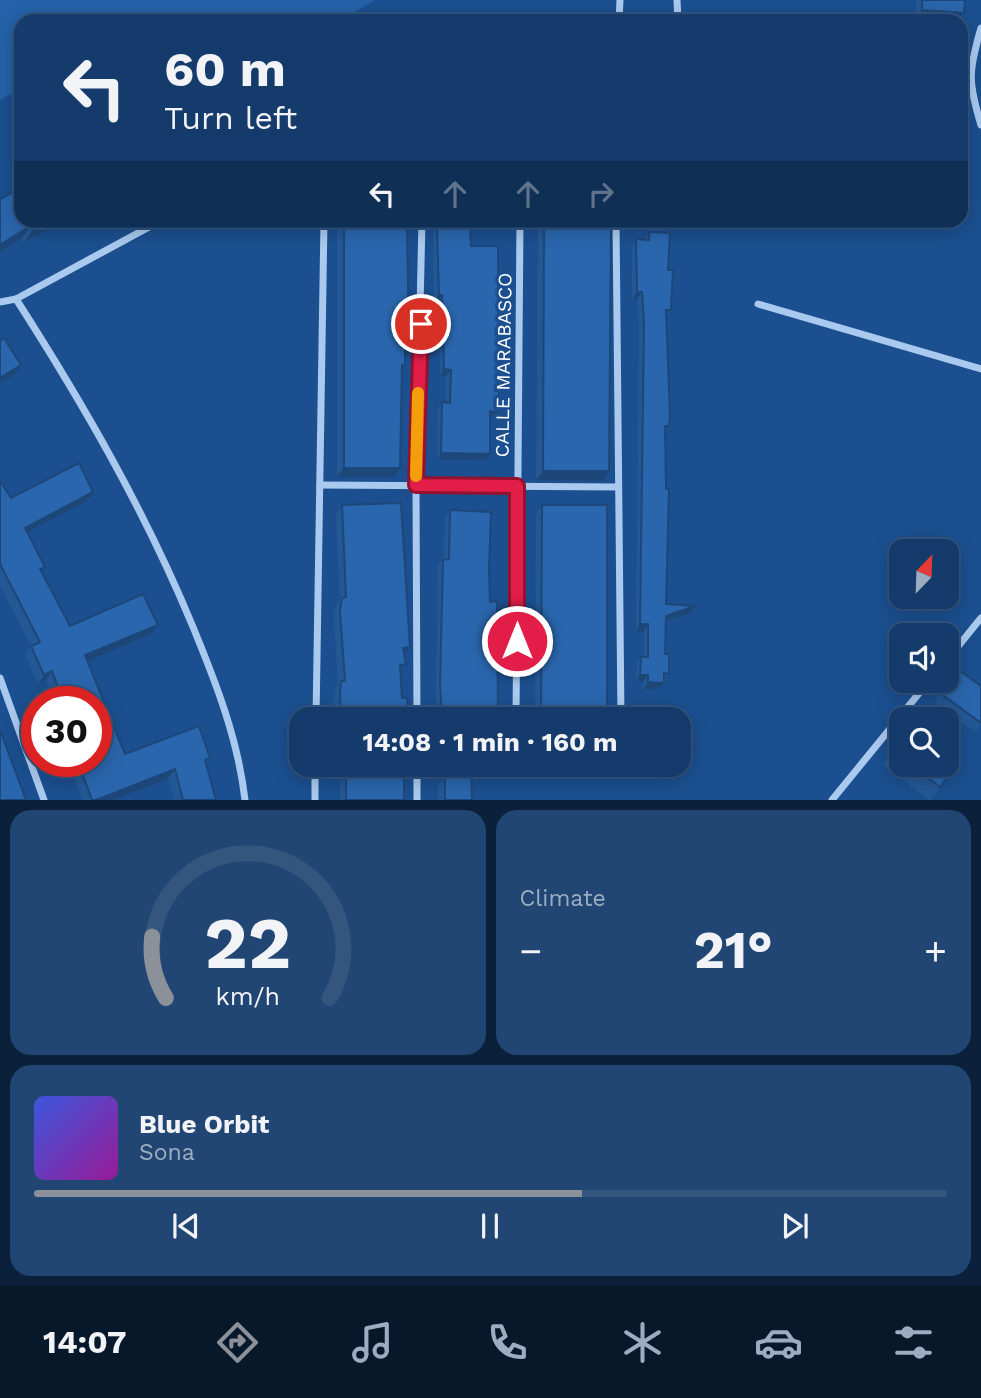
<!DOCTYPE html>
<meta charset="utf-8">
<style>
body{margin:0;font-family:"Work Sans",sans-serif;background:#214673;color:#f1f3f6;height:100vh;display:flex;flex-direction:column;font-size:26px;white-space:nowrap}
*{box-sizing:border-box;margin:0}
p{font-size:23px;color:#9dadc1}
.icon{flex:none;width:38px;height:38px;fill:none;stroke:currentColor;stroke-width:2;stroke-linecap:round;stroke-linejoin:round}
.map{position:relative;height:800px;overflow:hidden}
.details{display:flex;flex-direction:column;gap:10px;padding:10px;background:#0b203b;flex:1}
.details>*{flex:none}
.top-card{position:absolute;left:14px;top:14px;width:954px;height:214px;border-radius:21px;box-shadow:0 4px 18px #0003,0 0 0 2px #33557e;background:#143b6b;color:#f1f3f6;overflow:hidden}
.needle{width:46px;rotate:23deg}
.fabs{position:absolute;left:889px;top:539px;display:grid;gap:14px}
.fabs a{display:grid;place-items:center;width:70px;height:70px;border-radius:14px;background:#143b6b;box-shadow:0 4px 18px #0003,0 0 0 2px #33557e;font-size:35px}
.speed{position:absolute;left:21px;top:686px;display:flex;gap:14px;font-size:35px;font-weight:700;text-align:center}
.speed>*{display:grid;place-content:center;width:91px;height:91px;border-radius:50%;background:#143b6b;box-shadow:0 4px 18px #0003,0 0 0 2px #33557e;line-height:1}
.speed .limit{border:10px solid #d22;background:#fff;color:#111}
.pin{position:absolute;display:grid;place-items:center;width:60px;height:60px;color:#fff;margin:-30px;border:4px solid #fff;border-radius:50%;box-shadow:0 2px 7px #0007}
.me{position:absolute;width:77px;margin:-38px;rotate:0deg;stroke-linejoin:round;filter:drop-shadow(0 0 5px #0008)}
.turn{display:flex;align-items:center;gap:24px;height:147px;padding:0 35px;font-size:32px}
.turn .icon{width:91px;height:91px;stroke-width:2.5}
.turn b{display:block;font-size:49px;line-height:60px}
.lanes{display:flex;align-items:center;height:66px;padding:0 35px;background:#0003;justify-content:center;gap:35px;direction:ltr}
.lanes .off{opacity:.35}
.big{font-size:52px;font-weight:700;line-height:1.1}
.details .card{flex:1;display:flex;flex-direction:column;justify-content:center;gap:10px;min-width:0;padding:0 24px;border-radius:21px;background:#214673}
.details .dial{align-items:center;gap:0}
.dial svg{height:182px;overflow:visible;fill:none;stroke:#33557e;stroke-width:7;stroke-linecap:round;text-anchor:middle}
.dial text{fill:#f1f3f6;stroke:none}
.song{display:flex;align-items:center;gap:21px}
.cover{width:84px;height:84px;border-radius:10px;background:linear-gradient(135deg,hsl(230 70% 55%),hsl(300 70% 35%))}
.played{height:7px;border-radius:4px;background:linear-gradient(90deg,#8c9099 60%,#33557e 60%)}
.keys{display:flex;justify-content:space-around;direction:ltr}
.heat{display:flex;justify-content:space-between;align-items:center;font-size:38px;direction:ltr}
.details .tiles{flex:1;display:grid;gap:10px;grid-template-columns:1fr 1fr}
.card:last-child{grid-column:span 2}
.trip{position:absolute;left:289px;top:707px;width:402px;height:70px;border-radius:21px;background:#143b6b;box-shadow:0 4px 18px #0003,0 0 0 2px #33557e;font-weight:700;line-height:70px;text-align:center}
.tabs{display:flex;height:112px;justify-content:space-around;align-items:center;background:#08182b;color:#9dadc1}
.tabs .icon{width:49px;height:49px}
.tabs .on{color:#8c9099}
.tabs b{font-size:32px;color:#f1f3f6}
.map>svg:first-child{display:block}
.green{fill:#2461a8}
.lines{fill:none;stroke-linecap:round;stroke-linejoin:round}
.street{stroke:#a9c9ee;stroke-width:7}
.wall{fill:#245895}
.shaded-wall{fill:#1d4779}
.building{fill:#2a66ad;stroke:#1d4779;stroke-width:2}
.route-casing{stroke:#92132f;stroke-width:18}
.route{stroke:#e11d48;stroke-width:12}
.slow{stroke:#f59e0b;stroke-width:12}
.labels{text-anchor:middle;stroke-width:7;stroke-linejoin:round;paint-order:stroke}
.street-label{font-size:19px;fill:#fff;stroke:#1b4f8f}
</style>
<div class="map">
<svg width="981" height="800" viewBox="0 0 981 800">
<rect width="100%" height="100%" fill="#1b4f8f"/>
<path class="green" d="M0,0H375L340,21H21V88L0,100Z"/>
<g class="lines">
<g class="street">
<path d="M677,0L678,21"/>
<path d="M619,21L620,0"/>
<path d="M981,28C968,72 968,82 981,125"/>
<path d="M616,220L621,719"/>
<path d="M16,299C84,405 145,511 193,627C216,683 238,739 245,800"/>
<path d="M0,302L16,299L162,220"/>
<path d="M758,304L981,369"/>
<path d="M320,485L618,487"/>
<path d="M947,660L981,618"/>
<path d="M0,678L44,800"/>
<path d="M316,719L324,220"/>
<path d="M417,719L416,485L422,220"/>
<path d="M516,719L520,220"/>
<path d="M417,765V800"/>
<path d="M315,800V765"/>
<path d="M832,800L929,681"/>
</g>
</g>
<g class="wall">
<path d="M916,0H965L964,13L958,21L915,20Z"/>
<path d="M21,181V220H67L24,242L22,238L0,252V199L16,190L15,189Z"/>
<path d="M344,222L405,350L402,369L394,477H337V232Z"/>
<path d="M544,223L603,481L536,480L538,232Z"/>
<path d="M437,226L471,246L499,412L495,418H490V454L485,460L437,459L438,408L442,402H446V376H440L438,302L434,301L433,233Z"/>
<path d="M649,232L668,270L671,310L667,316L665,432L666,604L695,606L691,613L666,621L665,654L669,674L664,680L659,689H643V682L636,681L637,663L641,657H644V631H636L639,331L638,298L632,299V246L636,239L644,240Z"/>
<path d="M0,481L11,498L87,501L27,532L41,572L70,626L151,634L88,661L125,754L210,758L206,763L216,800H174L168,779L114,800H82L75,779L79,773L75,761H96V702H53L46,680L38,684L25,655L31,646L0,586Z"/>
<path d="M342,505L404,655L400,672L402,698L408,719H334L333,702L335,690L338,685L334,620L335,607L340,600L336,514Z"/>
<path d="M542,505L607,719H535L536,514Z"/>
<path d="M450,510L489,568L498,719H437L436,691L438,566L443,560L444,559L445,517Z"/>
<path d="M957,669L981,723L975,732L934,702Z"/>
<path d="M901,740V765H956L931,800H929L883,765Z"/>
<path d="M354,765L395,773L404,800H340V784Z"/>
<path d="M635,765H671L665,773L635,772Z"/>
<path d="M454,767L472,800H438V785L445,776H447Z"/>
</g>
<g class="shaded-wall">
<path d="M922,10L964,13L958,21L915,20Z"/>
<path d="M52,220H67L24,242L33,230Z"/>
<path d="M30,226L22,238L0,252V245Z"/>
<path d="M637,292H642L638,298L632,299Z"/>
<path d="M439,295H442L438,302L434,301Z"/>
<path d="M21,365L14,375L0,383V378Z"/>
<path d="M444,369L451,370L446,376H440Z"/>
<path d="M490,411L499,412L495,418L486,417Z"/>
<path d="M441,453L490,454L485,460L437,459Z"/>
<path d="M344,468H400L394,477H337Z"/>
<path d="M543,471H609L603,481L536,480Z"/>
<path d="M93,492L87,501L18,537L25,528Z"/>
<path d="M695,606L691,613L662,622L666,616Z"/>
<path d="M640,624H648L644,631H636Z"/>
<path d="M158,625L151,634L79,665L85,655Z"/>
<path d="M410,647L403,656V648Z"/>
<path d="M52,671L46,680L38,684L44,675Z"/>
<path d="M640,675H648L643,682L636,681Z"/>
<path d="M648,682L664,683L659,689H643Z"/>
<path d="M640,765H671L665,773L635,772Z"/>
<path d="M175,769L168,779L114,800H96Z"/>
</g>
<g class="building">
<path d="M922,0H965L964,13L922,10Z"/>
<path d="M21,188V220H52L33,230L30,226L0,245V199Z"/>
<path d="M344,222H407L409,344H405V365H402L400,468H344Z"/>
<path d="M544,223H611L609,471H543Z"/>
<path d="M470,225L471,246H498L499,412L490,411V454L441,453L442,402L450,403L451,370L444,369L442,295H439L437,226Z"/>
<path d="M649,232L670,233L668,270H673L671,310H666L670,416L669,426H665L666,489H669L666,604L695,606L666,616L665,654H669V674L664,673V683L648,682V675H640L641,657H648V624H640L644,324L642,292H637L636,239L649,240Z"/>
<path d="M4,338L21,365L0,378V341Z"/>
<path d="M79,463L93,492L25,528L45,567L40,569L70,626L143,594L158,625L85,655L125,754L199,726L210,758L205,760L216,800H183L175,769L96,800H92L81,770L87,768L85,761H96V702H63L52,671L44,675L31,646L40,642L0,564V481L11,498Z"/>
<path d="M401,503L410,647L403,648L406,664L400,665L402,698H407L408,719H341L340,693L341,681H345L340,611L342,598L346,597L342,505Z"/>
<path d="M542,505H607V719H541Z"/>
<path d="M450,510L491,512L489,568L490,602L497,601L498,719H442L440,685L443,560L449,559Z"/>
<path d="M957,669L981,686V723L940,693Z"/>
<path d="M0,730L26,800H0Z"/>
<path d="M901,740V758L893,752Z"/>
<path d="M947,757L956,764L940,787L910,765H947Z"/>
<path d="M354,765H395V773L404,776V800H346V775L353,773Z"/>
<path d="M454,767H471L472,800H445V776H453Z"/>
</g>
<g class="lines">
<g class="route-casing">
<path id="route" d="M421,324L416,485L517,486V641"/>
</g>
<use href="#route" class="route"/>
<path class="slow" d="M416,476L418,393"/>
</g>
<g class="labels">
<g class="street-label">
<text transform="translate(503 365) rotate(-89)" y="7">CALLE MARABASCO</text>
</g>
</g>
</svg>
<div class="fabs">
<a><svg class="needle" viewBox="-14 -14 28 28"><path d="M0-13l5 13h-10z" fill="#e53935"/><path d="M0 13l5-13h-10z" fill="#9dadc1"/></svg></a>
<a><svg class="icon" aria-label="sound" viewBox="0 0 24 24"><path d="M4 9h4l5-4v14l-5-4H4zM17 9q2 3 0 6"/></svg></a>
<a><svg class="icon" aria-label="search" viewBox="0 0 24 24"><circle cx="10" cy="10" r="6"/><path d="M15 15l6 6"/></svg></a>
</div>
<div class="speed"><div class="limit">30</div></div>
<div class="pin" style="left:421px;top:324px;background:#d93025"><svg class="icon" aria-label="arrive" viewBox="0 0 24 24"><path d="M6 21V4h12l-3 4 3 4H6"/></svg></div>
<svg class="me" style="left:517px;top:641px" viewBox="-20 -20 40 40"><circle r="17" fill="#e11d48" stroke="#fff" stroke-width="3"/><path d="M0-11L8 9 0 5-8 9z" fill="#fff"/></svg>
<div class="trip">14:08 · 1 min · 160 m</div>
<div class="top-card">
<div class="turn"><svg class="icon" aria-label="left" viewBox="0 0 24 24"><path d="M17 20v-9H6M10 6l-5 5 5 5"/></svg><div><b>60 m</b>Turn left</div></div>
<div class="lanes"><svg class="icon" aria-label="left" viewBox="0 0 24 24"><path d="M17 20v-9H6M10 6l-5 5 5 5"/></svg><svg class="icon off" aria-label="ahead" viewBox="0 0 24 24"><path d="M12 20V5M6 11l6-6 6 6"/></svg><svg class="icon off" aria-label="ahead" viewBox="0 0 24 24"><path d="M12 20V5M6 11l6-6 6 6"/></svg><svg class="icon off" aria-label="right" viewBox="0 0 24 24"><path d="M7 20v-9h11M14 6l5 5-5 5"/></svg></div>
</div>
</div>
<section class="details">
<div class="tiles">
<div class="card dial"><svg viewBox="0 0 100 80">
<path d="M14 69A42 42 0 1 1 86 69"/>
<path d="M14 69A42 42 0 0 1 8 42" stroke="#8c9099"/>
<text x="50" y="56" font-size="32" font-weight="700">22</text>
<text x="50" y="72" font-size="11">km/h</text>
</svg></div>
<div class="card"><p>Climate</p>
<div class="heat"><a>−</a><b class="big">21°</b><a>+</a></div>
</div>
<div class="card">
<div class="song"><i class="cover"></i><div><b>Blue Orbit</b><p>Sona</p></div></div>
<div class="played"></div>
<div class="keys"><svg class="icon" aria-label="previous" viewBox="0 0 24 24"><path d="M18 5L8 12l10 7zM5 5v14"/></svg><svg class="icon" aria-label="pause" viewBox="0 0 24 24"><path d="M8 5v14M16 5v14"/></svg><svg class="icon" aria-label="next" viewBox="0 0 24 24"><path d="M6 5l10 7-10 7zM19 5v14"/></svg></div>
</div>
</div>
</section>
<nav class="tabs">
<b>14:07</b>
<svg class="icon on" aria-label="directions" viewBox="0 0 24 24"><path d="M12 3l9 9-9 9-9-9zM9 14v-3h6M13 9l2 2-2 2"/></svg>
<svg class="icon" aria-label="music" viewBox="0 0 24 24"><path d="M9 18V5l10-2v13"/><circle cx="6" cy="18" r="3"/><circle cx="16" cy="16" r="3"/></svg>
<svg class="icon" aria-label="phone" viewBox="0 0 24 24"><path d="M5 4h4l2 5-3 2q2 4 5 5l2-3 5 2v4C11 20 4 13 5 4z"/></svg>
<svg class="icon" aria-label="climate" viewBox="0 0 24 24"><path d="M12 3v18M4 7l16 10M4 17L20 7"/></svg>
<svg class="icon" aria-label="car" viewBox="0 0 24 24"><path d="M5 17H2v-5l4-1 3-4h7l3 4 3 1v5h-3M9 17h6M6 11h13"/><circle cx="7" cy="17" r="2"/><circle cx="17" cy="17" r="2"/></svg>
<svg class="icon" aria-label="filters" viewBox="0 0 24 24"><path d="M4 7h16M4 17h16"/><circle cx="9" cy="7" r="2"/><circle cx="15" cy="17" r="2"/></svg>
</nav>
